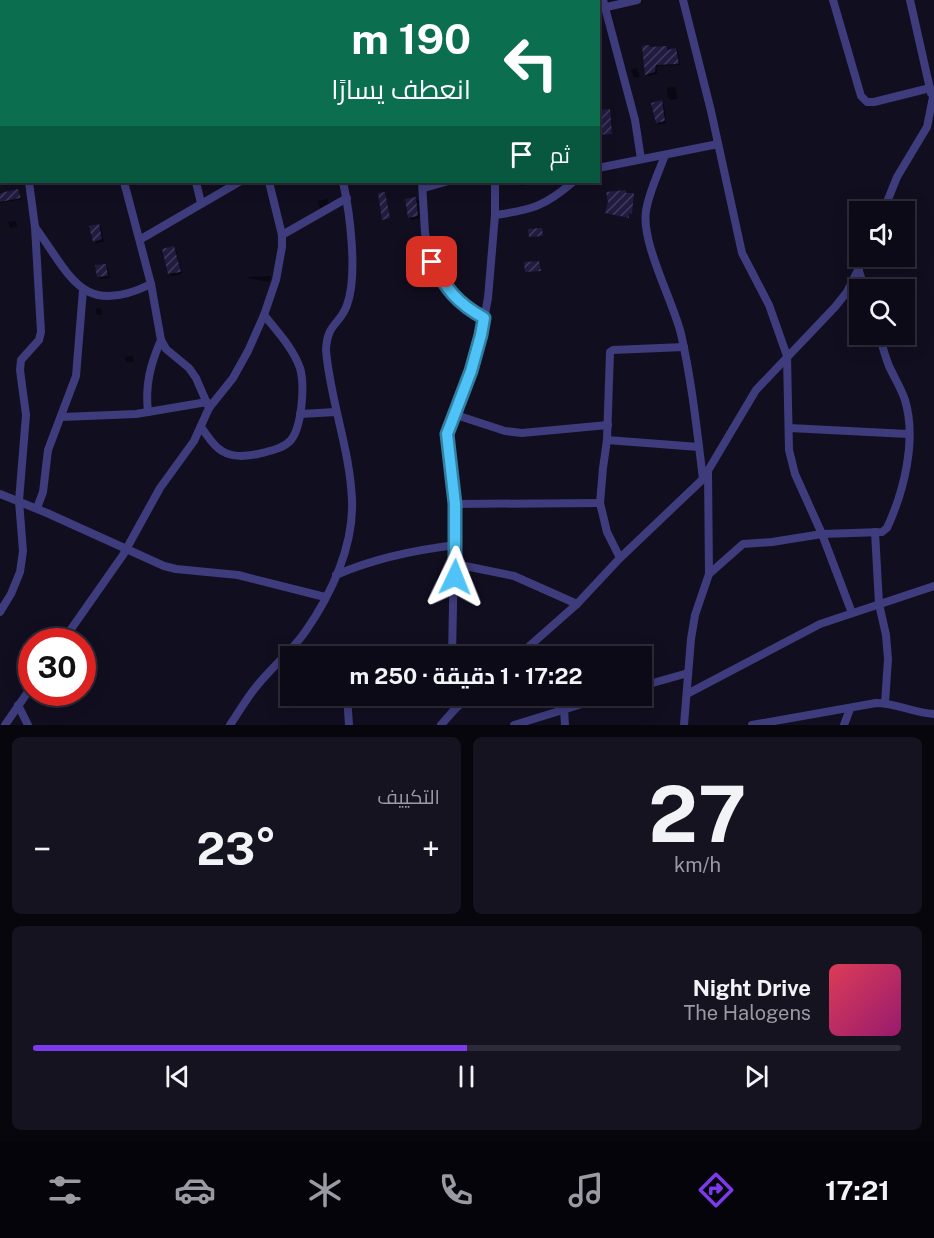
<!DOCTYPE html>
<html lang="ar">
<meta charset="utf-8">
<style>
body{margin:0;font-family:"Public Sans",Cairo,sans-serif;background:#161321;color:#f1f3f6;direction:rtl;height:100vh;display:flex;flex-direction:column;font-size:22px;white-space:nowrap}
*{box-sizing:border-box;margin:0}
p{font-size:20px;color:#9a9aa2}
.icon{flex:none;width:33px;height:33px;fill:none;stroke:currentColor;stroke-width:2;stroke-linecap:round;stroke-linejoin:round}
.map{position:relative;height:725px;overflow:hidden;direction:ltr}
.side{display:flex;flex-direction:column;gap:12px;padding:12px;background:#07060d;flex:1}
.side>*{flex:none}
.top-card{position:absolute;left:0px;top:0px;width:600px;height:183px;box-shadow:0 3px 15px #0003,0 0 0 2px #2d2b37;direction:rtl;background:#0b6e4f;color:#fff;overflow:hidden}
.buttons{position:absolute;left:849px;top:201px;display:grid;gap:12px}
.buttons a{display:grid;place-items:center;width:66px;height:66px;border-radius:0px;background:#0d0a18;box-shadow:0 3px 15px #0003,0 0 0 2px #2d2b37;font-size:30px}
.speed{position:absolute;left:18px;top:628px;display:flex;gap:12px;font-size:30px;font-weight:700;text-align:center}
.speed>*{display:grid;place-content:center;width:78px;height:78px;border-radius:50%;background:#0d0a18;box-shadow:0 3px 15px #0003,0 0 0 2px #2d2b37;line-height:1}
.speed .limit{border:9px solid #d22;background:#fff;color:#111}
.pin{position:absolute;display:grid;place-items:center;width:51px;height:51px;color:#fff;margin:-26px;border-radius:12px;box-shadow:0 3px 9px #0006}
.me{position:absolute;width:66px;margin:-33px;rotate:2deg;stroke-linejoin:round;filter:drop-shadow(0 0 4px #0008)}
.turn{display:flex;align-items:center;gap:21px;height:126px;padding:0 30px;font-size:27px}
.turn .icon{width:78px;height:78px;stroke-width:2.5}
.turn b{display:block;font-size:42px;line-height:51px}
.then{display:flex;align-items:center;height:57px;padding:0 30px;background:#0003;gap:12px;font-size:22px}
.big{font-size:45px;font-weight:700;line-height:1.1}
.side .widget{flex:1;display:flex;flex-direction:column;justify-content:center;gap:9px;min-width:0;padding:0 21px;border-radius:9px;background:#161321}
.side .dial{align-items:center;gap:0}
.dial b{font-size:78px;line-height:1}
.song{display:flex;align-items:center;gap:18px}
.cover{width:72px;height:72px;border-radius:9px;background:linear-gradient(135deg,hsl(350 70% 55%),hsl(320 70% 35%))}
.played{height:6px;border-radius:3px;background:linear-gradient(90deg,#7c3aed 50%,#2d2b37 50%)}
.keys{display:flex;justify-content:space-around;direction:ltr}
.heat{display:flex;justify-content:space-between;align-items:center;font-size:33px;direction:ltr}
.side .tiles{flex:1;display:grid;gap:12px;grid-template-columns:1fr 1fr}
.widget:last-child{grid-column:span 2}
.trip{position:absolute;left:280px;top:646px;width:372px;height:60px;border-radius:0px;background:#0d0a18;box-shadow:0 3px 15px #0003,0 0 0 2px #2d2b37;font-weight:700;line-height:60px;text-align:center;direction:rtl}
.tab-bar{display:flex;height:96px;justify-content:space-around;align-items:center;background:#05040a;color:#9a9aa2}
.tab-bar .icon{width:42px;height:42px}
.tab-bar .selected{color:#7c3aed}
.tab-bar b{font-size:27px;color:#f1f3f6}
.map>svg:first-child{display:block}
.shadow{fill:#0007}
.building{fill:url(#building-hatch)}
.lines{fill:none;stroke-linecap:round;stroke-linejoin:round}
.street{stroke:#3e3c7c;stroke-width:8}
.route-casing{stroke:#337fa1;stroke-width:15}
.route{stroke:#4fc3f7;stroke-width:10}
</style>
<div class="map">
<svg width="934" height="725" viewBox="0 0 934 725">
<defs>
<pattern id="building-hatch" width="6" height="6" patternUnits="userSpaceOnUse" patternTransform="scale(1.5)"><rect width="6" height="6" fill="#221b40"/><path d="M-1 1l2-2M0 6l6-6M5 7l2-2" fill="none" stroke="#413b5c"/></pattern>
</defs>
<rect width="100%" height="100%" fill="#110e20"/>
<g class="shadow">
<path d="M123,0H144L146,2H123Z"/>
<path d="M400,0H424L425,2H400Z"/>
<path d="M666,48L668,51L676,49L678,51L680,65L657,66V74L648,76L647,74Z"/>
<path d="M637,68L640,77L634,78L631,70Z"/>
<path d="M674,87L676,90L678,99L671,100L668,98L667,88Z"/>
<path d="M662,102L664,104L666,123L659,125L657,122Z"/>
<path d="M518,182H537L521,186Z"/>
<path d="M18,190L22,199L0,203V192L7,193Z"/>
<path d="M327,199L329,204L320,209L318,201Z"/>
<path d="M416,199L419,201L420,218L412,220L409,217Z"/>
<path d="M16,221L17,227L10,228L8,222Z"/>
<path d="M98,226L101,228L104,242L97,243L94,241Z"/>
<path d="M173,248L176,250L182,274L172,276L169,274Z"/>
<path d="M106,266L108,268L110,278L101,279L98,276Z"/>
<path d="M271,276L269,282L248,278V277Z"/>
<path d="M96,308L102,309V315L96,314Z"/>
<path d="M133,356L134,362H126L125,357Z"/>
</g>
<g class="building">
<path d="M649,45L650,47L667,46V50L676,48L679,64L656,65L655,72L645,75L642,46Z"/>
<path d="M662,100L665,121L656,123L651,103Z"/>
<path d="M610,109L612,134L598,135V110Z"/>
<path d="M18,189L21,198L0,202V193Z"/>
<path d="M626,190V193H634L632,214L629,213V218L605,213L608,202L606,192Z"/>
<path d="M385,192L390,218L382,220L378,193Z"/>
<path d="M416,197L418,216L408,218L405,199Z"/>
<path d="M99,224L102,239L93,242L89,226Z"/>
<path d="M542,228L543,236L529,237L528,229Z"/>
<path d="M174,246L181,272L168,274L162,249Z"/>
<path d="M539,261L541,271L525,272L524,262Z"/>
<path d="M106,264L108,276L97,277L95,265Z"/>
</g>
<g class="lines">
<g class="street">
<path d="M77,0V2"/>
<path d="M151,0V2"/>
<path d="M225,0V2"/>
<path d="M303,0V2"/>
<path d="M373,0V2"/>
<path d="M455,0L456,2"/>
<path d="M532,0L533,2"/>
<path d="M603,0L635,120L641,159"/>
<path d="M683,0L711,111L742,253L769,305L787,356L789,450L795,474L822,534L852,613"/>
<path d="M833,0L861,96L867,102H874L930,88"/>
<path d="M910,0L931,93"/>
<path d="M598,9L637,0"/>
<path d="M0,42L2,48"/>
<path d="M665,155C659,172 649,192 646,211C641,243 673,301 681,334C692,382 697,431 703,479"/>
<path d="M0,158H2"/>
<path d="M598,168L718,144"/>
<path d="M124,182L151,284L161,340L166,349L189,368L196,378L209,408"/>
<path d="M196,182L201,203"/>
<path d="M422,182L425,233L432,262L452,295L464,307L484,317"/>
<path d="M424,188L445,182"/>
<path d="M883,212L897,177L927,127L934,92"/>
<path d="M495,215C532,210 545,206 573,182"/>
<path d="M35,227C71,276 82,318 151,284"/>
<path d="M282,235L347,198"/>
<path d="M141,239L239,182"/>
<path d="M859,271L865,290"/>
<path d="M148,412C145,386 150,365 161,340"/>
<path d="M300,414L336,412"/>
<path d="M453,414L505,431L522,433L608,425"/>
<path d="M62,417L136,414L207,402"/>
<path d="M201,427C207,435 213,446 222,451C233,458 246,456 258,454C269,451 283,449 291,440C302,426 305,385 300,368C293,348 277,331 264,315"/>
<path d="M789,428L908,434"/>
<path d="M607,440L699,447"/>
<path d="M0,494L47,513L164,566L176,569L238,575L325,597"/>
<path d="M455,504L600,503"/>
<path d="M37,508L43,492L48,450L76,376L83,290"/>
<path d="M875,532L879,604L886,635L888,659L885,703"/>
<path d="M620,558L607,532L600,503L603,468L607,440L610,352L613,350L684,347"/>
<path d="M455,564L514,576L577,604"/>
<path d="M709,574L743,544L772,542L822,534L882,532L887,528C904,491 917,440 905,400C901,388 894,377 889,366C885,356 882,345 879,334"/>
<path d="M336,575C375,558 414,550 456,545"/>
<path d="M0,612L11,594L20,572L23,551L19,501L26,415L20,370L21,360L39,340L41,332L35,227L29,182"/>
<path d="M62,642L123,555L160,488L194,441L209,408L233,378L248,351L264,315L276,280L282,247V235L269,182"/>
<path d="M452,657L455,504L447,434L471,371L481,335L488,298L495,215V182"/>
<path d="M517,657L577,604L620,558L703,479L756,390L835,307L847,292L865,256"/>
<path d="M642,686L688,673"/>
<path d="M687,694L820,624L934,586"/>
<path d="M347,696L349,725"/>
<path d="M454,696L455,709"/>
<path d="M18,705L28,725"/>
<path d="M564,709L565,725"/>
<path d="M5,725L32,686"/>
<path d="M230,725C239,712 246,699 256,687C271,668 291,652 305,632C331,595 354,546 352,500C350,449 330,400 326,350C327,323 340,325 347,305C358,275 350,213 343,182"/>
<path d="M441,725L455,709L470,696"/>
<path d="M514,725L608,696"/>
<path d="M684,725L691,639L695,615L709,574L708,472"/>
<path d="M752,725L876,703C896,703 914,713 934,714"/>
<path d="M844,725L850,709"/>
</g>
</g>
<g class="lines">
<g class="route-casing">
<path id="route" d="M432,262C446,289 457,303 484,318L481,335L471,371L447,434L455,504V577"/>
</g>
<use href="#route" class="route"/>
</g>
</svg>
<div class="buttons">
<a><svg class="icon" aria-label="sound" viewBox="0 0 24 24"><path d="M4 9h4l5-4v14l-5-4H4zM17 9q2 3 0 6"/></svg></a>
<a><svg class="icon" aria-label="search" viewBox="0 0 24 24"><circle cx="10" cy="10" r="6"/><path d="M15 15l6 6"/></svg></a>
</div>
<div class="speed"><div class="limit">30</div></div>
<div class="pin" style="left:432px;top:262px;background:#d93025"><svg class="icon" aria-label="arrive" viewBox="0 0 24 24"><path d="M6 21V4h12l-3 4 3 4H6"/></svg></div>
<svg class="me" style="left:455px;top:577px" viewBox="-20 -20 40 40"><path d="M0-17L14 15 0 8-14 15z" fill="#4fc3f7" stroke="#fff" stroke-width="4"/></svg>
<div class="trip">17:22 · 1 دقيقة · 250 m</div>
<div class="top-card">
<div class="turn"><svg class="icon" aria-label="left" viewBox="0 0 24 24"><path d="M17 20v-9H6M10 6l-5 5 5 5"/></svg><div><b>190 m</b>انعطف يسارًا</div></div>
<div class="then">ثم<svg class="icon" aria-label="arrive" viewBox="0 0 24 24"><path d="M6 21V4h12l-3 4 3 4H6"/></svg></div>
</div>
</div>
<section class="side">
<div class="tiles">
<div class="widget dial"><b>27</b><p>km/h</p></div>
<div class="widget"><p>التكييف</p>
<div class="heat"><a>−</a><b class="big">23°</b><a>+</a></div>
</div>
<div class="widget">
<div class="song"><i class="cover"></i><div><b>Night Drive</b><p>The Halogens</p></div></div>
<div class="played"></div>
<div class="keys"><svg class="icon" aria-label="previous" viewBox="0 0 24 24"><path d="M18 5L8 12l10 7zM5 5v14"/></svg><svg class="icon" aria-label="pause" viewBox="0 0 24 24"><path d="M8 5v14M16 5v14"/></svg><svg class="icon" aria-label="next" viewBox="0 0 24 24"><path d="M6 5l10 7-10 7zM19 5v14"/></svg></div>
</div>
</div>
</section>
<nav class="tab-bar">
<b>17:21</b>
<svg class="icon selected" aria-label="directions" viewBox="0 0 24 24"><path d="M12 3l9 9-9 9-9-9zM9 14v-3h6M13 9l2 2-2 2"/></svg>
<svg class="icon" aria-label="music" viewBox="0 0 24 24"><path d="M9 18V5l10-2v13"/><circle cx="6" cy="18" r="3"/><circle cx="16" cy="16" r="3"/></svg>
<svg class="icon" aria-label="phone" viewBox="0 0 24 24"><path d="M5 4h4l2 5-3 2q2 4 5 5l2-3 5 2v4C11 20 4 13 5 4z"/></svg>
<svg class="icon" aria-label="climate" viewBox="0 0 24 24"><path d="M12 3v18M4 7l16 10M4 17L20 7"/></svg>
<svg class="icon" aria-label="car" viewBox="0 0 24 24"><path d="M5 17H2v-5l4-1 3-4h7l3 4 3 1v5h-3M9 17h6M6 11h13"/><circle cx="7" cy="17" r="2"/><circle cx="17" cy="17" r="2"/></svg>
<svg class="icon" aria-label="filters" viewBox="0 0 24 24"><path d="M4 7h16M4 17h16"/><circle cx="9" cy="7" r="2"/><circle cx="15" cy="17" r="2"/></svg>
</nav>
